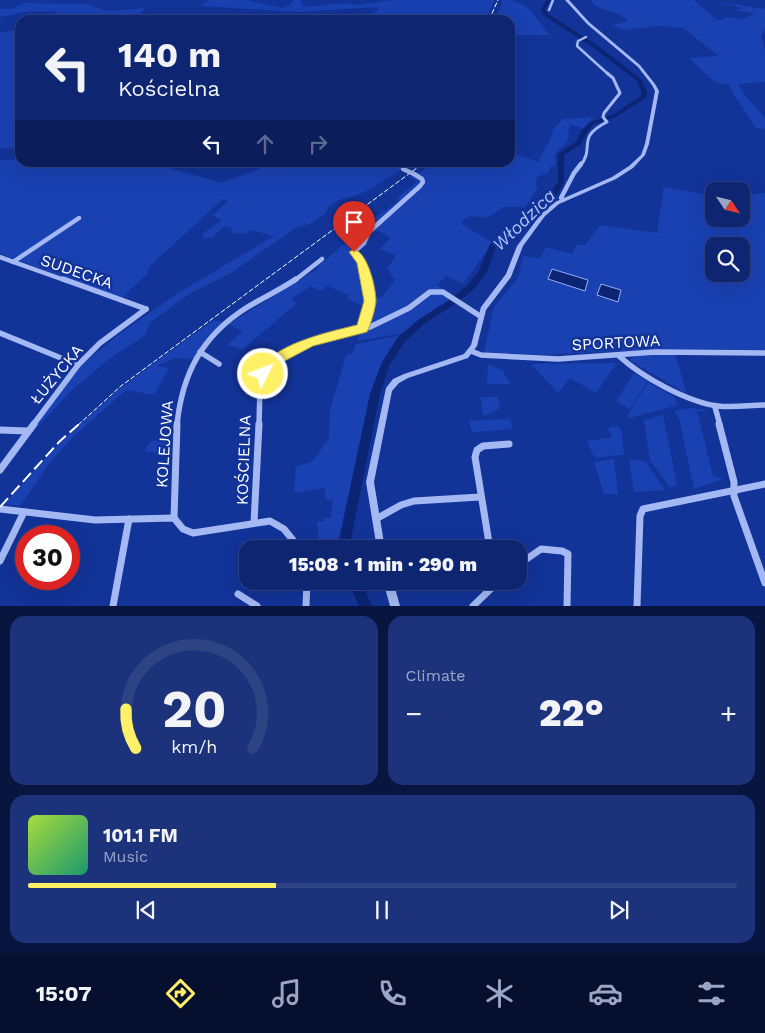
<!DOCTYPE html>
<meta charset="utf-8">
<style>
body{margin:0;font-family:"Work Sans",sans-serif;background:#1c327a;color:#f1f3f6;height:100vh;display:flex;flex-direction:column;font-size:19px;white-space:nowrap}
*{box-sizing:border-box;margin:0}
p{font-size:16px;color:#9ba5c4}
.icon{flex:none;width:28px;height:28px;fill:none;stroke:currentColor;stroke-width:2;stroke-linecap:round;stroke-linejoin:round}
.map{position:relative;height:606px;overflow:hidden}
.panel{display:flex;flex-direction:column;gap:10px;padding:10px;background:#08153f;flex:1}
.panel>*{flex:none}
.guide{position:absolute;left:15px;top:15px;width:500px;height:152px;border-radius:15px;box-shadow:0 5px 20px #0002,0 0 0 1px #2e4384;background:#0e2672;color:#f1f3f6;overflow:hidden}
.needle{width:32px;rotate:125deg}
.buttons{position:absolute;left:705px;top:182px;display:grid;gap:10px}
.buttons a{display:grid;place-items:center;width:45px;height:45px;border-radius:10px;background:#0e2672;box-shadow:0 5px 20px #0002,0 0 0 1px #2e4384;font-size:25px}
.speed{position:absolute;left:15px;top:525px;display:flex;gap:10px;font-size:25px;font-weight:700;text-align:center}
.speed>*{display:grid;place-content:center;width:65px;height:65px;border-radius:50%;background:#0e2672;box-shadow:0 5px 20px #0002,0 0 0 1px #2e4384;line-height:1}
.speed .limit{border:8px solid #d22;background:#fff;color:#111}
.pin{position:absolute;display:grid;place-items:center;width:42px;height:42px;color:#fff;margin:-51px -21px;border-radius:50% 50% 50% 0;rotate:-45deg;box-shadow:0 0 5px #0007}
.pin .icon{rotate:45deg}
.me{position:absolute;width:55px;margin:-28px;rotate:48deg;stroke-linejoin:round;filter:drop-shadow(0 0 4px #0008)}
.turn{display:flex;align-items:center;gap:18px;height:105px;padding:0 20px;font-size:22px}
.turn .icon{width:65px;height:65px;stroke-width:2.5}
.turn b{display:block;font-size:35px;line-height:42px}
.lanes{display:flex;align-items:center;height:48px;padding:0 20px;background:#0003;justify-content:center;gap:25px;direction:ltr}
.lanes .off{opacity:.35}
.big{font-size:38px;font-weight:800;line-height:1.1}
.panel .card{flex:1;display:flex;flex-direction:column;justify-content:center;gap:8px;min-width:0;padding:0 18px;border-radius:15px;background:#1c327a}
.panel .dial{align-items:center;gap:0}
.dial svg{height:130px;overflow:visible;fill:none;stroke:#2e4384;stroke-width:7;stroke-linecap:round;text-anchor:middle}
.dial text{fill:#f1f3f6;stroke:none}
.song{display:flex;align-items:center;gap:15px}
.cover{width:60px;height:60px;border-radius:8px;background:linear-gradient(135deg,hsl(80 70% 55%),hsl(160 70% 35%))}
.played{height:5px;border-radius:2px;background:linear-gradient(90deg,#fff067 35%,#2e4384 35%)}
.keys{display:flex;justify-content:space-around;direction:ltr}
.heat{display:flex;justify-content:space-between;align-items:center;font-size:28px;direction:ltr}
.panel .tiles{flex:1;display:grid;gap:10px;grid-template-columns:1fr 1fr}
.card:last-child{grid-column:span 2}
.trip{position:absolute;left:239px;top:540px;width:288px;height:50px;border-radius:15px;background:#0e2672;box-shadow:0 5px 20px #0002,0 0 0 1px #2e4384;font-weight:800;line-height:50px;text-align:center}
.tabs{display:flex;height:80px;justify-content:space-around;align-items:center;background:#060f2e;color:#9ba5c4}
.tabs .icon{width:35px;height:35px}
.tabs .current{color:#fff067}
.tabs b{font-size:22px;color:#f1f3f6}
.map>svg:first-child{display:block}
.green{fill:#1a41b2;fill-rule:evenodd}
.water{fill:#0b2474;stroke:#96b0f6}
.lines{fill:none;stroke-linecap:round;stroke-linejoin:round}
.river{fill:#0b2474;fill-rule:evenodd}
.minor-far4{stroke:#a4b9f3;stroke-width:2.5}
.minor-far3{stroke:#a4b9f3;stroke-width:3}
.minor-far2{stroke:#a4b9f3;stroke-width:4.5}
.minor-far1{stroke:#a4b9f3;stroke-width:5.5}
.minor{stroke:#a4b9f3;stroke-width:7}
.tertiary{fill:#a4b9f3;fill-rule:evenodd}
.rail-far1{stroke:#fff;stroke-width:1;stroke-dasharray:5 2;stroke-linecap:butt}
.rail{stroke:#fff;stroke-width:2;stroke-dasharray:12 5;stroke-linecap:butt}
.minor-bridge{stroke:#a4b9f3;stroke-width:4.5}
.route{fill:#fff067;stroke:#a69c43}
.labels{text-anchor:middle;stroke-width:5;stroke-linejoin:round;paint-order:stroke}
.street-label{font-size:16px;fill:#fff;stroke:#123398}
.water-label{font-size:18px;font-style:italic;fill:#b1c4fa;stroke:#123398}
</style>
<div class="map">
<svg width="765" height="606" viewBox="0 0 765 606">
<rect width="100%" height="100%" fill="#123398"/>
<g class="green">
<path d="M208,0H245L283,8L288,6L294,0H300L304,7L346,3L359,5L392,0H494L486,20H357L378,10V7L297,12L200,6Z"/>
<path d="M502,0C531,0 532,16 550,35H510V20H495L501,6Z"/>
<path d="M590,0H694L717,20H723L725,17L759,21L743,19L756,13L735,10L743,8L713,1L765,9V28L761,36L765,50V82L738,84L744,94L765,118V129L756,128L733,93L729,84L716,83L689,58L719,56L683,28L658,26L624,30L612,25L628,21C618,8 600,14 590,0Z"/>
<path d="M24,3L87,4L107,11L146,8L135,18L188,17L246,20H55L56,18L43,17L59,11L25,12L0,17V9H11Z"/>
<path d="M20,29V149L0,148V33Z"/>
<path d="M593,117L584,129L570,124L567,142L555,154V167L551,166L548,173L537,177L536,185L538,188L525,207H503L488,218L470,216L463,220L462,224L493,243L463,284L446,276L437,285L456,298L421,322L401,340L385,365L375,394L343,549H320L317,522L324,521L323,518H331L333,500L325,499V488L294,493L296,466L312,462L329,438L330,410L346,355H352L356,344L402,335L403,333L357,341L369,309L347,299L349,295L327,286L321,291L311,286L291,299L297,303L243,349L227,345L242,332L229,324L319,268L315,269L369,222L400,200L397,198L418,181L409,177L417,172L420,173L433,163L510,162V153L540,162L539,159L551,139L553,129L563,119ZM379,231L390,238L380,249L396,256L387,269L395,279L382,297L370,301L362,262L354,252L364,243L369,232Z"/>
<path d="M20,159V162L152,163L222,183L274,163H413L365,192L337,201L328,207L326,213L310,224L297,227L231,273L189,294L151,322L144,336L109,359L71,391L19,447V442L83,364L118,335L178,293L274,236L250,230L246,234L230,233L232,228L224,226L212,238L205,239L202,234L222,220L212,216L228,201L223,199L149,267L148,273L122,298L0,254V160Z"/>
<path d="M663,187L714,196V219H741V195L765,193V352H655L646,350L540,355L484,352L494,307L518,278L523,256L540,258L546,247L572,254L576,245H585L600,225L658,233C657,217 664,203 663,187ZM714,246H741V274H714Z"/>
<path d="M214,320L227,324L206,343L195,359L175,358L157,366L169,368L154,395L126,390L74,436L51,461L20,506L5,504C30,475 55,446 84,420C124,383 169,352 214,320Z"/>
<path d="M675,354L687,394L629,360L635,355Z"/>
<path d="M617,363L596,393L570,378L558,393L531,364Z"/>
<path d="M488,364L502,370L511,384H487Z"/>
<path d="M634,374L647,381L630,409L616,401Z"/>
<path d="M648,382L674,397L678,405L630,418L627,416Z"/>
<path d="M480,397H498L500,408L484,416Z"/>
<path d="M690,408L706,410L707,412L697,411L713,476L724,479L694,489L679,418L674,411Z"/>
<path d="M663,415L677,485L670,488L650,460L644,420Z"/>
<path d="M510,419L513,429L472,432L469,421Z"/>
<path d="M618,426L622,433L624,455C613,454 604,459 594,457L587,441L612,437L608,428Z"/>
<path d="M172,439V451L157,456L155,452L144,451L151,441Z"/>
<path d="M614,459L618,494H604L594,462Z"/>
<path d="M629,459L646,462L665,490L634,492Z"/>
</g>
<g class="water">
<path d="M552,269L588,280L585,291L548,279Z"/>
<path d="M601,284L621,290L618,302L597,295Z"/>
</g>
<g class="lines">
<g class="river">
<path d="M547,0H551L545,9L547,13L598,46L641,79L647,91V97L616,117L594,124L588,131L581,144L564,155V183L557,195L539,216L496,247L487,272L473,290L455,304L424,324L404,343L389,366L380,394L349,549H337L370,394L382,362L398,337L418,320L449,300L467,286L479,271L490,244L533,212L551,191L558,183V154L576,142L582,130L590,122L612,115L641,96V91L637,81L594,48L543,15L541,9Z"/>
<path d="M348,581H361L372,606H359Z"/>
</g>
<g class="minor-far4">
<path d="M549,10L553,0"/>
<path d="M586,37L578,41L577,46L608,74"/>
</g>
<path class="minor-far3" d="M580,166C596,147 575,138 607,122L603,117L604,113L620,93L613,78L607,73"/>
<g class="minor-far2">
<path d="M563,200L561,198L574,173L581,164"/>
<path d="M0,257L67,281"/>
<path d="M13,262L79,218"/>
<path d="M294,281L322,259"/>
<path d="M366,281L362,262L354,252L364,243L369,232L420,186L423,182L422,179L414,174"/>
</g>
<g class="minor-far1">
<path d="M63,279L146,309"/>
<path d="M362,329L370,301L366,279"/>
<path d="M0,333L78,365"/>
<path d="M471,351L481,355L558,359L655,352L765,353"/>
<path d="M200,352L219,364"/>
<path d="M619,356C642,377 687,402 718,406C734,408 750,405 765,405"/>
<path d="M251,371L263,373"/>
<path d="M715,407L720,425"/>
<path d="M33,425L78,365L100,343L146,309"/>
<path d="M177,425C182,374 202,336 246,308C262,298 280,290 296,279"/>
<path d="M259,425L260,386L263,373L275,361L310,342L370,327L409,308L430,292H443L480,316"/>
</g>
<g class="minor">
<path d="M719,424L734,482V496L765,583"/>
<path d="M0,430L27,431"/>
<path d="M0,470L34,424"/>
<path d="M0,509L95,520L174,518L183,529L193,533L270,521L284,529L300,549"/>
<path d="M174,518L177,424"/>
<path d="M376,519L401,505L414,501L480,497"/>
<path d="M254,523L259,424"/>
<path d="M490,549L475,457L477,450L483,446L509,444"/>
<path d="M0,561L24,512"/>
<path d="M518,565L541,549L562,551L568,554L567,606"/>
<path d="M238,594L257,606"/>
<path d="M113,606L129,519"/>
<path d="M306,606L307,581"/>
<path d="M473,606L499,581"/>
<path d="M637,606L640,516L643,509L765,484"/>
</g>
<g class="tertiary">
<path d="M565,0H569L589,22L640,65L655,84L659,91L649,144L645,155L633,168L616,179L559,204L545,216L523,246L511,277L486,310L477,346L468,358L408,378L399,383L392,391L374,482L385,549H377L366,482L386,388L393,379L404,374L464,354L471,345L481,307L506,274L517,246L541,214L555,202L612,177L629,166L641,155L645,144L655,91L652,85L638,67L587,24Z"/>
<path d="M383,581H393L400,606H390Z"/>
</g>
<g class="rail-far1">
<path d="M489,20L498,0"/>
<path d="M78,425L121,386L425,162"/>
</g>
<path class="rail" d="M0,507L59,442L79,424"/>
<path class="minor-bridge" d="M403,169L414,174"/>
</g>
<path class="route" d="M354,249C368,253 376,288 376,301C375,310 371,324 367,332L313,346L279,364L267,377L263,379L258,377L256,374C271,344 328,332 357,325L364,301L357,263L349,252Z"/>
<g class="labels">
<g class="street-label">
<text transform="translate(77 271) rotate(19)" y="6">SUDECKA</text>
<text transform="translate(616 342) rotate(-3)" y="6">SPORTOWA</text>
<text transform="translate(56 374) rotate(-50)" y="6">ŁUŻYCKA</text>
<text transform="translate(164 444) rotate(-86)" y="6">KOLEJOWA</text>
<text transform="translate(243 460) rotate(-88)" y="6">KOŚCIELNA</text>
</g>
<g class="water-label">
<text transform="translate(524 220) rotate(-44)" y="6">Włodzica</text>
</g>
</g>
</svg>
<div class="buttons">
<a><svg class="needle" viewBox="-14 -14 28 28"><path d="M0-13l5 13h-10z" fill="#e53935"/><path d="M0 13l5-13h-10z" fill="#9ba5c4"/></svg></a>
<a><svg class="icon" aria-label="search" viewBox="0 0 24 24"><circle cx="10" cy="10" r="6"/><path d="M15 15l6 6"/></svg></a>
</div>
<div class="speed"><div class="limit">30</div></div>
<div class="pin" style="left:354px;top:252px;background:#d93025"><svg class="icon" aria-label="arrive" viewBox="0 0 24 24"><path d="M6 21V4h12l-3 4 3 4H6"/></svg></div>
<svg class="me" style="left:263px;top:374px" viewBox="-20 -20 40 40"><circle r="17" fill="#fff067" stroke="#fff" stroke-width="3"/><path d="M0-11L8 9 0 5-8 9z" fill="#fff"/></svg>
<div class="trip">15:08 · 1 min · 290 m</div>
<div class="guide">
<div class="turn"><svg class="icon" aria-label="left" viewBox="0 0 24 24"><path d="M17 20v-9H6M10 6l-5 5 5 5"/></svg><div><b>140 m</b>Kościelna</div></div>
<div class="lanes"><svg class="icon" aria-label="left" viewBox="0 0 24 24"><path d="M17 20v-9H6M10 6l-5 5 5 5"/></svg><svg class="icon off" aria-label="ahead" viewBox="0 0 24 24"><path d="M12 20V5M6 11l6-6 6 6"/></svg><svg class="icon off" aria-label="right" viewBox="0 0 24 24"><path d="M7 20v-9h11M14 6l5 5-5 5"/></svg></div>
</div>
</div>
<section class="panel">
<div class="tiles">
<div class="card dial"><svg viewBox="0 0 100 80">
<path d="M14 69A42 42 0 1 1 86 69"/>
<path d="M14 69A42 42 0 0 1 8 45" stroke="#fff067"/>
<text x="50" y="56" font-size="32" font-weight="700">20</text>
<text x="50" y="72" font-size="11">km/h</text>
</svg></div>
<div class="card"><p>Climate</p>
<div class="heat"><a>−</a><b class="big">22°</b><a>+</a></div>
</div>
<div class="card">
<div class="song"><i class="cover"></i><div><b>101.1 FM</b><p>Music</p></div></div>
<div class="played"></div>
<div class="keys"><svg class="icon" aria-label="previous" viewBox="0 0 24 24"><path d="M18 5L8 12l10 7zM5 5v14"/></svg><svg class="icon" aria-label="pause" viewBox="0 0 24 24"><path d="M8 5v14M16 5v14"/></svg><svg class="icon" aria-label="next" viewBox="0 0 24 24"><path d="M6 5l10 7-10 7zM19 5v14"/></svg></div>
</div>
</div>
</section>
<nav class="tabs">
<b>15:07</b>
<svg class="icon current" aria-label="directions" viewBox="0 0 24 24"><path d="M12 3l9 9-9 9-9-9zM9 14v-3h6M13 9l2 2-2 2"/></svg>
<svg class="icon" aria-label="music" viewBox="0 0 24 24"><path d="M9 18V5l10-2v13"/><circle cx="6" cy="18" r="3"/><circle cx="16" cy="16" r="3"/></svg>
<svg class="icon" aria-label="phone" viewBox="0 0 24 24"><path d="M5 4h4l2 5-3 2q2 4 5 5l2-3 5 2v4C11 20 4 13 5 4z"/></svg>
<svg class="icon" aria-label="climate" viewBox="0 0 24 24"><path d="M12 3v18M4 7l16 10M4 17L20 7"/></svg>
<svg class="icon" aria-label="car" viewBox="0 0 24 24"><path d="M5 17H2v-5l4-1 3-4h7l3 4 3 1v5h-3M9 17h6M6 11h13"/><circle cx="7" cy="17" r="2"/><circle cx="17" cy="17" r="2"/></svg>
<svg class="icon" aria-label="filters" viewBox="0 0 24 24"><path d="M4 7h16M4 17h16"/><circle cx="9" cy="7" r="2"/><circle cx="15" cy="17" r="2"/></svg>
</nav>
